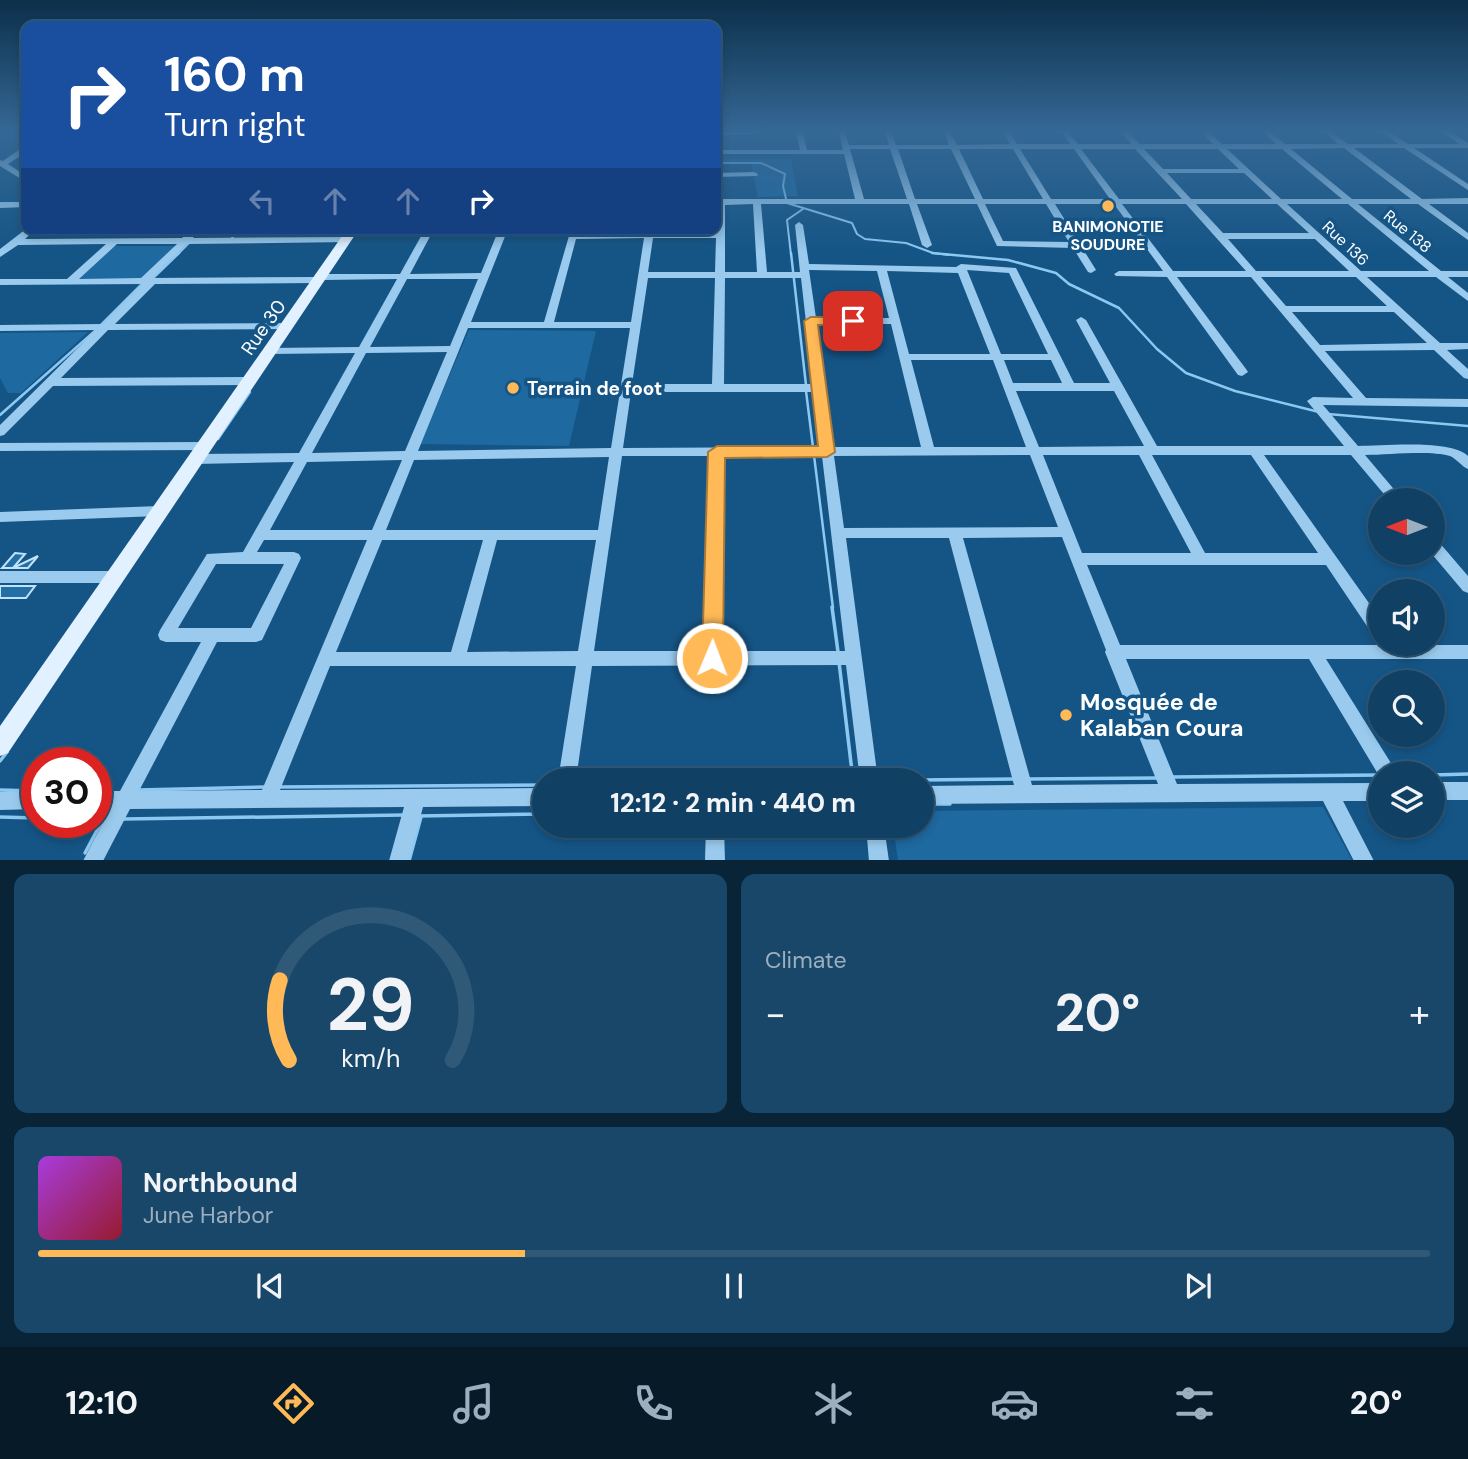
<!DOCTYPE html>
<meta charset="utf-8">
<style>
body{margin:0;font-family:"DM Sans",sans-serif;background:#19476a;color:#f1f3f6;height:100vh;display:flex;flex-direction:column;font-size:26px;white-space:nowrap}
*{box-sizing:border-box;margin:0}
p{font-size:23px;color:#9cafbf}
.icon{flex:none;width:38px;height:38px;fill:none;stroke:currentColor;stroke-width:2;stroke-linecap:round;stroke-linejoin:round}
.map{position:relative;height:860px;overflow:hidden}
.side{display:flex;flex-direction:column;gap:14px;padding:14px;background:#092337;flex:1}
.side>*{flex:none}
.banner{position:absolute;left:21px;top:21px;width:700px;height:214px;border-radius:14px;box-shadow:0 4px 10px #0003,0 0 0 2px #305978;background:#1a4fa0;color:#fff;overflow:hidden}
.needle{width:46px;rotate:270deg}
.buttons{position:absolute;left:1368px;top:488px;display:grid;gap:14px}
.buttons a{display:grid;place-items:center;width:77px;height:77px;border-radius:50%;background:#104064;box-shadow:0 4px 10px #0003,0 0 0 2px #305978;font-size:35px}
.speed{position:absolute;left:21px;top:747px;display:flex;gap:14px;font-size:35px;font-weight:700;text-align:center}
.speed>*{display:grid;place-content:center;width:91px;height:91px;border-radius:50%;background:#104064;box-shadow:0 4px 10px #0003,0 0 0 2px #305978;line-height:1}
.speed .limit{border:10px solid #d22;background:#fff;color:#111}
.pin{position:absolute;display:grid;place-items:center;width:60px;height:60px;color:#fff;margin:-30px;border-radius:14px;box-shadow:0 4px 10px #0006}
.me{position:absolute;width:77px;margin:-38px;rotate:1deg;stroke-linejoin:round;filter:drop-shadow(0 0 5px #0008)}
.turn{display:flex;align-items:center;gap:24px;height:147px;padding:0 28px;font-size:32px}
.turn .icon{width:91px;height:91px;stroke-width:2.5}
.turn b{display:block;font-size:49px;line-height:60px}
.lanes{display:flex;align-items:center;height:66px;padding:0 28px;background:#0003;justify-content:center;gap:35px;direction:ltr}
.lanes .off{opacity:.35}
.big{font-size:52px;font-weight:800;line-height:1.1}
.side .widget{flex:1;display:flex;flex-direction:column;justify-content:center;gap:10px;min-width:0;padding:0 24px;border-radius:14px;background:#19476a}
.side .dial{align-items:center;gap:0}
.dial svg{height:182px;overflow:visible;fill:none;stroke:#305978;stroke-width:7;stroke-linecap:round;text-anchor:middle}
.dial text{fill:#f1f3f6;stroke:none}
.song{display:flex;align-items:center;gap:21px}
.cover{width:84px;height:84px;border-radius:10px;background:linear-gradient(135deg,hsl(280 70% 55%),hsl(350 70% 35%))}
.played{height:7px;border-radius:4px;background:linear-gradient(90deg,#ffb957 35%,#305978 35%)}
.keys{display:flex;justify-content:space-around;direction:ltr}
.heat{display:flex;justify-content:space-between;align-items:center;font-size:38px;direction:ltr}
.side .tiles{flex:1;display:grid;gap:14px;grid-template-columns:1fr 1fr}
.widget:last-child{grid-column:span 2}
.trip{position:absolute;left:532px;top:768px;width:402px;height:70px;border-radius:35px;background:#104064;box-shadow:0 4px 10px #0003,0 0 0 2px #305978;font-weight:800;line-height:70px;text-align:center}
.dock{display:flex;height:112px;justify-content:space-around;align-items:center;background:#061a28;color:#9cafbf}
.dock .icon{width:49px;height:49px}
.dock .on{color:#ffb957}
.dock b{font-size:32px;color:#f1f3f6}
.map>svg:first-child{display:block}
.green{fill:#1e69a0}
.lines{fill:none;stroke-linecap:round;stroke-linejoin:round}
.stream-far2{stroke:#8cc8f1;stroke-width:2}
.stream-far1{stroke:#8cc8f1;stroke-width:2.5}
.stream{stroke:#8cc8f1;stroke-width:3.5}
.building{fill:#236ea5;stroke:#c0e2fa;stroke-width:2}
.minor{fill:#9acbee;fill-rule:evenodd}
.major{fill:#e1f1ff;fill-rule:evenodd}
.route{fill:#ffb957;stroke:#a67839;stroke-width:2}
.poi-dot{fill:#ffb957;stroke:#155586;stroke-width:2.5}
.labels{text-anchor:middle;stroke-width:7;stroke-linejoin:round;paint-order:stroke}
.far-poi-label{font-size:16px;font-weight:bold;fill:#fff;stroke:#155586}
.far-street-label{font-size:16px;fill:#fff;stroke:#155586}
.street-label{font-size:19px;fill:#fff;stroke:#155586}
.poi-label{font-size:19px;font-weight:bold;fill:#fff;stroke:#155586;text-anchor:start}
.near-poi-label{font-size:23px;font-weight:bold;fill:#fff;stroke:#155586;text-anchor:start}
</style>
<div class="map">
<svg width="1468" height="861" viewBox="0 0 1468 861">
<rect width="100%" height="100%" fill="#155586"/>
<g class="green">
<path d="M716,155L719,159H791L798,196L758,197L751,164H716Z"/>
<path d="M105,246H178L143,281H65Z"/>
<path d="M469,330L596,331L569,446L420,444Z"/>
<path d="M88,332L21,393H8L0,378V333Z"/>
<path d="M1323,807L1352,860H898L893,826H922V811Z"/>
</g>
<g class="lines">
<g class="stream-far2">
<path d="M716,163H761L785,174L783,186L787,203L852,223L857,234L865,239L906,243L933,253L949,255"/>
<path d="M231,239L241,229"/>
<path d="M177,255L190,242"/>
<path d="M791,255L787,220L803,209"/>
</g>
<g class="stream-far1">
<path d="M791,253L806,385"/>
<path d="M932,253L1008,260L1056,273L1069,284L1119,308L1157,349L1186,373L1235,391L1319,412"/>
<path d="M152,279L179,253"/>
<path d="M101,325L143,283"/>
<path d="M806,391L833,608"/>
<path d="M1328,414L1468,426"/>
<path d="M0,415L96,330"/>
<path d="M218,439L250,392"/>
</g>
<g class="stream">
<path d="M832,607L838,652"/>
<path d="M839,662L853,780"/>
<path d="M0,761L7,752"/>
<path d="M1433,775L1468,774"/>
<path d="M1171,777L1381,775"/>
<path d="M1028,779L1157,778"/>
<path d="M919,780L1014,779"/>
<path d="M278,787L544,785"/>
<path d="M0,790L37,791"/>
<path d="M138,790L264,787"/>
<path d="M922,804H950"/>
<path d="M418,816L544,814"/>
<path d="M0,817L37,818"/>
<path d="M96,819H107"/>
<path d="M124,819L404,815"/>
<path d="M85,853L103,819"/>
<path d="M409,861L421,817"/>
</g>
</g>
<g class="building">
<path d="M15,553L25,554L13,568L38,556L28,568H2Z"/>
<path d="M0,586H35L26,598H0Z"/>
</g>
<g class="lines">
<g class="minor">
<path d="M716,132H755L756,133L752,135H716Z"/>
<path d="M796,132H803L807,150H843L839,132H845L849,145H889L885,132H891L896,145H949L944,132H950L957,145L1010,144L1003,132H1009L1017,144H1070L1062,132H1068L1078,144H1131L1121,132H1128L1140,144H1213L1201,132H1208L1222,144H1276L1263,132H1270L1285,144H1338L1324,132H1331L1348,144H1398L1382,132H1389L1408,144H1459L1442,132H1450L1468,143V148H1414L1468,184V190L1404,148H1354L1422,199L1468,198V204H1429L1468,233V240L1418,204H1358L1441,271H1468V277H1448L1468,293V301L1436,277H1367L1440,343H1468V349L1447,350L1468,369V379L1464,378L1434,350L1325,351L1366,398L1468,399V407L1323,405L1358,446C1383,446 1451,439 1468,456V469C1461,466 1457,459 1450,456C1429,450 1388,455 1365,455L1403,500H1389L1351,455H1264L1381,620V640L1375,638L1326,565H1087L1120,645H1468V659H1326L1394,768L1397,774H1381V779L1309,659H1126L1177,784L1381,783V801H1343L1374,861H1354L1323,801L922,804V786L1014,785L949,538H846L878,780H860L846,665L592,666L576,780H558L576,666H330L280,790L544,788V806L423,807L409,861H389L404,807L130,809L103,861H83L110,809H96V791H120L201,642H166L160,640L158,635L160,630L207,554L243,552L294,462L195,464L189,459L195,454L299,453L355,353L270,354L265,351L270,348L359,347L397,279L323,280L318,283L155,284L115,324L287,323L292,326L287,329L108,330L61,378L248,377L254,381L248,385L53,386L4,435L0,436V425L96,330L0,331V325L103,324L143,284L0,285V279H67L106,244L18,245L0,257V249L26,229H36L25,239L182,238L192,229H201L193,238L345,237L348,238V242L187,244L152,278L315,277L320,274H400L425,229H434L410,274L481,273L499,229H508L471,322H544L571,229H577L578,233L716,232V199H855L844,154H716V150H800ZM1344,148L1411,199H1352L1291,149ZM850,149H890L907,199H864ZM898,149H951L975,199H915ZM959,149H1013L1043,199H983ZM1020,149H1074L1110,199H1051ZM1081,149H1135L1182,199H1119ZM1144,149H1218L1239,169H1163ZM1227,149H1282L1342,199H1281ZM1167,173H1244L1272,199H1191ZM753,204L757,272H725V205ZM761,204H909L922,245L927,248L932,245L917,204H977L997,246L1073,248L1088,272L1091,273L1096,270L1055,204H1114L1163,271H1119L1114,274L1116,276L1167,277L1238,375L1242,376L1248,372L1246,369L1177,277H1251L1353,398L1313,397L1307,401L1344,446H1157L1086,320L1081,317L1076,320L1110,383H1074L1016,268L961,264L956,267L809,264L803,225L799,222L795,225L800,272H767ZM985,204H1046L1069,242L1003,241ZM1122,204H1186L1246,271H1173ZM1196,204H1277L1309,233H1223ZM1287,204H1348L1429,271H1361ZM644,238L631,322H554L576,239ZM653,238H716L715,272H648ZM1228,239H1315L1349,271H1256ZM117,244H177L141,278L79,279ZM809,270L877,271L889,318H816ZM967,270L1009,273L1048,354H1001ZM887,271L958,273L990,354H909ZM1261,277H1356L1387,306H1286ZM648,278H715L712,384H632ZM725,278H801L813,384H724ZM407,279H478L450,346L370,347ZM1292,312H1394L1427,343L1320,345ZM817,324H891L921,447H833ZM468,328H630L611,448L418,451ZM447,352L405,451L312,453L366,353ZM911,360H993L1026,447H934ZM1004,360H1051L1062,383H1013ZM1016,391H1114L1144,446L1039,447ZM631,392H814L821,447L623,448ZM1030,455L1058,527L844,528L834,456ZM1043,455H1139L1191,553H1082ZM1152,455H1251L1318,553H1205ZM622,456H711L705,651H594ZM723,456H822L845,651H721ZM609,457L598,530H386L414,460ZM402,460L372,530H270L307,462ZM1062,537L1106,650L1105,652L1158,784L1032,785L963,538ZM264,540H367L262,790L139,791L217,642H256L262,640L301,558L299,554L294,552H257ZM382,540H483L451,652H336ZM497,540H596L578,651L467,652ZM216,564H284L251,628H178Z"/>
<path d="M23,147H26V152L8,164L26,176V182L0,166V160L3,161Z"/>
<path d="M754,172L758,174L757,176L716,177V173Z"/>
<path d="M0,202H26V207L0,208Z"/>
<path d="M204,442L210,446L204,450L0,451V443Z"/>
<path d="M159,506L164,507L166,511L164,515L159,516L0,522V512Z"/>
<path d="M1433,540L1438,541L1468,576V593L1463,591L1431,553H1433Z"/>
<path d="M0,571H114L119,573L121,577L119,581L114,583H0Z"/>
<rect x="1433" y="782" width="35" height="18"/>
<path d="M37,791V809L0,810V792Z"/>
<path d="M706,826H724L725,861H705Z"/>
<path d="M866,826H884L889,861H869Z"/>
</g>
<path class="major" d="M347,229H359L8,753L0,756V726Z"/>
</g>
<linearGradient id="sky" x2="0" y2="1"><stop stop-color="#0c2f4a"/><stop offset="0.52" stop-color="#356895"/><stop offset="1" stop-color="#356895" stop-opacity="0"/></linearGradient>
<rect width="1468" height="252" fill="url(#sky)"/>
<path class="route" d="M811,317H853L860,321L853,325H818L835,452L827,457L725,458L723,658L720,665L712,667L705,665L702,658L708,452L717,446H818L804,321Z"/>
<g class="poi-dot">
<circle cx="1108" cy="206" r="7"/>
<circle cx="513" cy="388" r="7"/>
<circle cx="1066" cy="715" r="7"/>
</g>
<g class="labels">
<g class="far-poi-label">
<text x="1108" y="232">BANIMONOTIE<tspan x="1108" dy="18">SOUDURE</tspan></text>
</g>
<g class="far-street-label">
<text transform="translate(1408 231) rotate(40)" y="6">Rue 138</text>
<text transform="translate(1346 243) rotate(43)" y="6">Rue 136</text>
</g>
<g class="street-label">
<text transform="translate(263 327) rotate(-55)" y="7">Rue 30</text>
</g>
<g class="poi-label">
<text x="527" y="395">Terrain de foot</text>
</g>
<g class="near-poi-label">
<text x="1080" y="710">Mosquée de<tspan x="1080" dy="26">Kalaban Coura</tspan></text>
</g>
</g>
</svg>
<div class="buttons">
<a><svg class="needle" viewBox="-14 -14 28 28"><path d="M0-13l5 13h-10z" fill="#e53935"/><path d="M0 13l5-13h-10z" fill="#9cafbf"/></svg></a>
<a><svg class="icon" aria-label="sound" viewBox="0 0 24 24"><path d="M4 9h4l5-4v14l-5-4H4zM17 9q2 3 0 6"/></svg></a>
<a><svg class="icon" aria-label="search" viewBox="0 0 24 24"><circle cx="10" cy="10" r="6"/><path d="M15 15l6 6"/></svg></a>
<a><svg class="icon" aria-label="layers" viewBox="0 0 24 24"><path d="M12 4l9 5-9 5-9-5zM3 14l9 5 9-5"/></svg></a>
</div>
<div class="speed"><div class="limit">30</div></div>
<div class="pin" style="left:853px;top:321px;background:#d93025"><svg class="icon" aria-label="arrive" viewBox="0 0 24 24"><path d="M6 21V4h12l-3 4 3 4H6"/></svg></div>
<svg class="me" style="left:712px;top:658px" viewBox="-20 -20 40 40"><circle r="17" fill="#ffb957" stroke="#fff" stroke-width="3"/><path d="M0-11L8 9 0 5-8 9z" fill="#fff"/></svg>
<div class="trip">12:12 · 2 min · 440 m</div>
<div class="banner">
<div class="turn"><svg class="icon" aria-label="right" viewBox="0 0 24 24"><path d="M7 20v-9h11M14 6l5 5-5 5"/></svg><div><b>160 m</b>Turn right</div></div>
<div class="lanes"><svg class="icon off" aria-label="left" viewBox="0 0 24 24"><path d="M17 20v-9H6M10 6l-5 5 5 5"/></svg><svg class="icon off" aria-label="ahead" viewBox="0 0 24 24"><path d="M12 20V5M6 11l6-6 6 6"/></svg><svg class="icon off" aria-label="ahead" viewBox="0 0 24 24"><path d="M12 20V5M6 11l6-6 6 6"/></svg><svg class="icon" aria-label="right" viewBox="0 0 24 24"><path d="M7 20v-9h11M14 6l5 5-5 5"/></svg></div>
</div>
</div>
<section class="side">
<div class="tiles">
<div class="widget dial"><svg viewBox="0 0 100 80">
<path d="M14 69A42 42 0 1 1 86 69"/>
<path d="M14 69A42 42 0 0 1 10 34" stroke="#ffb957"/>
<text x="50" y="56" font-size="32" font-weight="700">29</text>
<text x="50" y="72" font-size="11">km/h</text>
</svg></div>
<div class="widget"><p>Climate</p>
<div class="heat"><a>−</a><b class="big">20°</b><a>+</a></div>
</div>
<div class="widget">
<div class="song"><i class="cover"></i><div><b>Northbound</b><p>June Harbor</p></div></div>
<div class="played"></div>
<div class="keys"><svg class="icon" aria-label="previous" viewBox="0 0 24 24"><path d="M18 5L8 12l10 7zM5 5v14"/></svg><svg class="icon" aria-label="pause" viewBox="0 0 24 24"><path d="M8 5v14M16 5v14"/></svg><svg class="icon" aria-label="next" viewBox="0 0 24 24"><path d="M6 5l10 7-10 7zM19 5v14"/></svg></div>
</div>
</div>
</section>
<nav class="dock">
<b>12:10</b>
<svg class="icon on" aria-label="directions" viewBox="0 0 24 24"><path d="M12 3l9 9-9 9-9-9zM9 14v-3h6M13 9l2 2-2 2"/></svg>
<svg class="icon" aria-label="music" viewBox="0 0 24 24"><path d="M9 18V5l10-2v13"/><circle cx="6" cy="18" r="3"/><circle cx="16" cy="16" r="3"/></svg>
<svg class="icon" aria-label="phone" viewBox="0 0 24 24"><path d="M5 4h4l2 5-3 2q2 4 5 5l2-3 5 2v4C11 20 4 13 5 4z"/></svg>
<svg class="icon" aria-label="climate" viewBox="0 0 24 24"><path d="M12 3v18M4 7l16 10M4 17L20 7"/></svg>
<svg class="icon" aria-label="car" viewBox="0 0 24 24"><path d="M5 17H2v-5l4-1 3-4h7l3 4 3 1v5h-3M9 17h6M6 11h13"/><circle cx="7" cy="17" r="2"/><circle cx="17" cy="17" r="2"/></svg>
<svg class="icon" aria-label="filters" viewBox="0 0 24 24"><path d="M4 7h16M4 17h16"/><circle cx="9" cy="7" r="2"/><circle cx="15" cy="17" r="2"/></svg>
<b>20°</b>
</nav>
